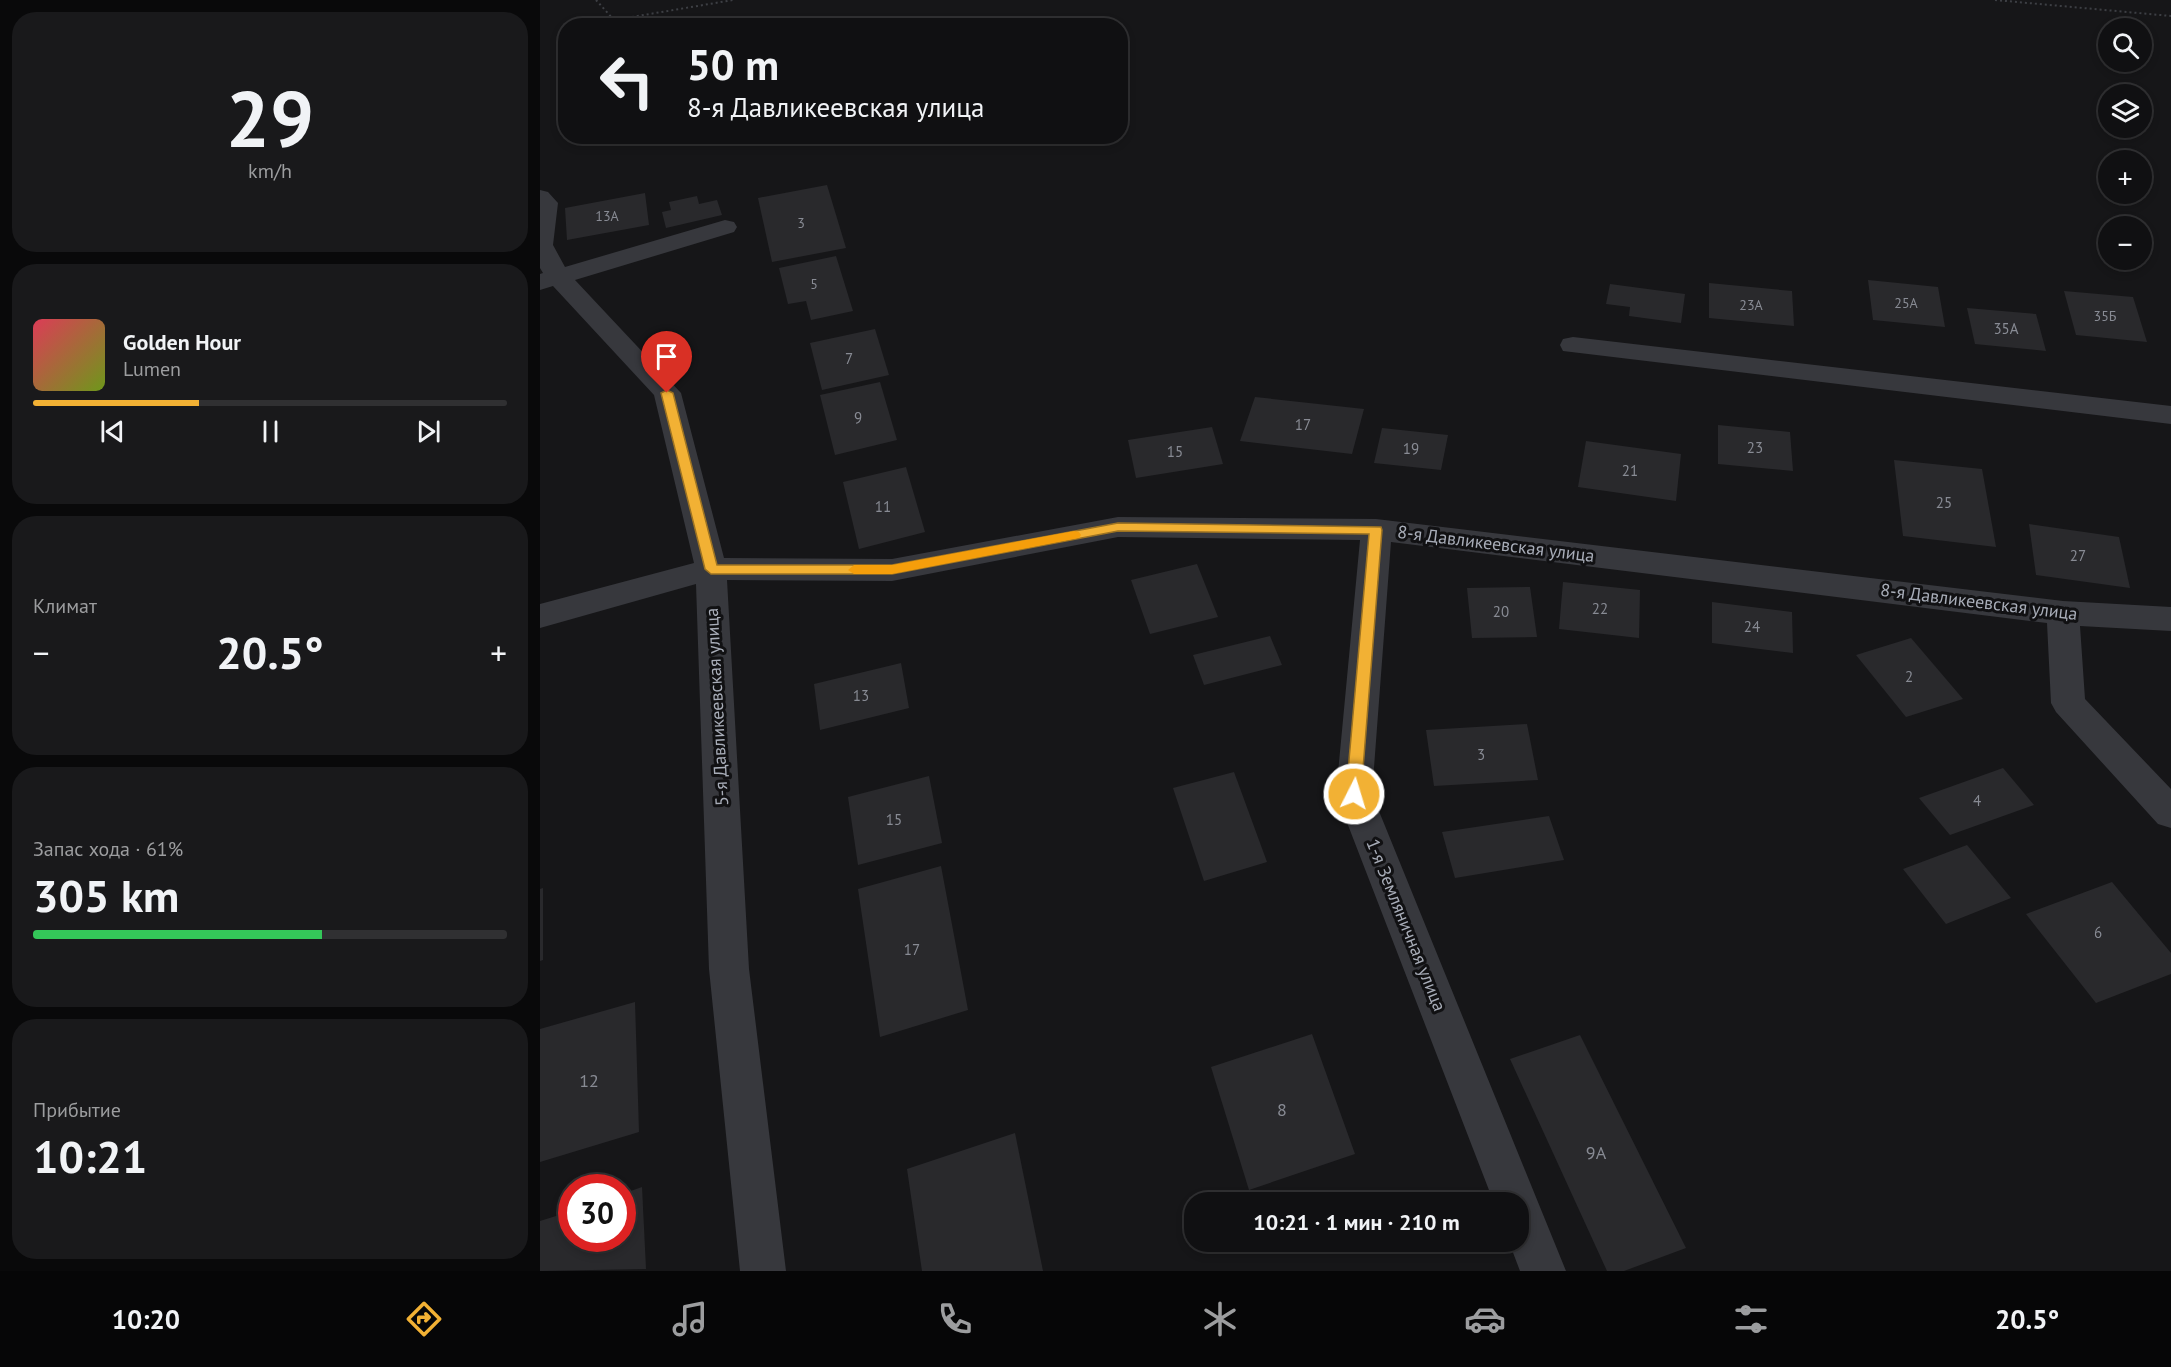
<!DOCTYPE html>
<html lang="ru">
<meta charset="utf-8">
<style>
body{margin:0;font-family:"PT Sans",sans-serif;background:#19191b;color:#f1f3f6;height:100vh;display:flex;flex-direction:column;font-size:22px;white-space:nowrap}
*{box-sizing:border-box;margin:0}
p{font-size:20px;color:#9c9d9f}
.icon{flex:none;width:33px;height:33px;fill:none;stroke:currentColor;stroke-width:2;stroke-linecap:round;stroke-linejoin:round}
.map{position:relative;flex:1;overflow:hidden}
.side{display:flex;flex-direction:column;gap:12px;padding:12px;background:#09090a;width:540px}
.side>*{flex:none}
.guide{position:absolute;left:18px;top:18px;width:570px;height:126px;border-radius:24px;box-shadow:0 3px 9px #0003,0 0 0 2px #303032;background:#101012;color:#f1f3f6;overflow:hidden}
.tools{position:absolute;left:1558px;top:18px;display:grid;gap:12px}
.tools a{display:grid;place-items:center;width:54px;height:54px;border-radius:50%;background:#101012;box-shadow:0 3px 9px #0003,0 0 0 2px #303032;font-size:30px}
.speed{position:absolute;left:18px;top:1174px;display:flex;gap:12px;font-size:30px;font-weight:700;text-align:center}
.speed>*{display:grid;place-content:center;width:78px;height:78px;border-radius:50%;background:#101012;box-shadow:0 3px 9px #0003,0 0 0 2px #303032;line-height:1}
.speed .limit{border:9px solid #d22;background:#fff;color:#111}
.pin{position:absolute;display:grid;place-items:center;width:51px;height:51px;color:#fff;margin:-62px -26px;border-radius:50% 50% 50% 0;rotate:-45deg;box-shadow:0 0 6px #0007}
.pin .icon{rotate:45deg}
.me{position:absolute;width:66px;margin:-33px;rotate:5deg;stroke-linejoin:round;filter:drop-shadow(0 0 4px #0008)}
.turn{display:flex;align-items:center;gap:21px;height:126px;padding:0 30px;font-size:27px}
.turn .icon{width:78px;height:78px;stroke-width:2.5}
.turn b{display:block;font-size:42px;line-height:51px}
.big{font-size:45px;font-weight:700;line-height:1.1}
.side .card{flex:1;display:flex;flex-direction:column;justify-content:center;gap:9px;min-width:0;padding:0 21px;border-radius:24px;background:#19191b}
.side .dial{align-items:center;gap:0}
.dial b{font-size:78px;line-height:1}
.song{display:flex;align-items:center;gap:18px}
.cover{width:72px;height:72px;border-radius:9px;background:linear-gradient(135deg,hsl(350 70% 55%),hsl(80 70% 35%))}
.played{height:6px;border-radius:3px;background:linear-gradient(90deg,#f2b134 35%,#303032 35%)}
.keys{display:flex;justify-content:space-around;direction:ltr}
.heat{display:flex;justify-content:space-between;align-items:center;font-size:33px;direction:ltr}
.charge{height:9px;border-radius:4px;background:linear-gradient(90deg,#34c759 61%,#303032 0)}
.trip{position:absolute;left:644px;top:1192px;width:345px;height:60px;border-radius:24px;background:#101012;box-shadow:0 3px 9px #0003,0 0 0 2px #303032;font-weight:700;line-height:60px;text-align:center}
.menu{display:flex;height:96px;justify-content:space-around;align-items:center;background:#060607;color:#9c9d9f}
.menu .icon{width:42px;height:42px}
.menu .selected{color:#f2b134}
.menu b{font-size:27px;color:#f1f3f6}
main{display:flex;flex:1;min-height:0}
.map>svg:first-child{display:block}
.building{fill:#29292c}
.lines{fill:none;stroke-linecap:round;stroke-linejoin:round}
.path{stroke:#3d3f44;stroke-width:2;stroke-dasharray:2 3;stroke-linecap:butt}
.minor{fill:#37383d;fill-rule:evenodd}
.route{fill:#f2b134;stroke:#9d7322;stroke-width:1.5}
.slow{fill:#f59e0b}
.labels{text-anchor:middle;stroke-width:6;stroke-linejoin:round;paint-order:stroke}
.far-number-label{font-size:14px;fill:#888b94}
.number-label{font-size:15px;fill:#888b94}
.street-label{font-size:18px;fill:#a8adb8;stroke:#111113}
.near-number-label{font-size:18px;fill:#888b94}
</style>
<main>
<section class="side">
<div class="card dial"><b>29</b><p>km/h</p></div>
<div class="card">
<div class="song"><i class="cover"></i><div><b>Golden Hour</b><p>Lumen</p></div></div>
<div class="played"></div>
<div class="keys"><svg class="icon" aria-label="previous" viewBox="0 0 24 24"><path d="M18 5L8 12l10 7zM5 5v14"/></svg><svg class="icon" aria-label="pause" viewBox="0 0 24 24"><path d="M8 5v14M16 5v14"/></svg><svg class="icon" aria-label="next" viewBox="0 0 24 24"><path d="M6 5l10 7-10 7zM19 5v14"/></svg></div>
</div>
<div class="card"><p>Климат</p>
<div class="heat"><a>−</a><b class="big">20.5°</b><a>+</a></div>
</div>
<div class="card"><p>Запас хода · 61%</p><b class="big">305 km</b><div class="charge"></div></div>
<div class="card"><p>Прибытие</p><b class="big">10:21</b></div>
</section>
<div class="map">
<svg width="1631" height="1271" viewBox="0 0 1631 1271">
<rect width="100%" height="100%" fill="#161618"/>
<g class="building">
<path d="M287,185L306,248L232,262L218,198Z"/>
<path d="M105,193L109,225L27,240L25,208Z"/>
<path d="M157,196L159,204L177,200L182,215L126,228L122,212L131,210L129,202Z"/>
<path d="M296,256L313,311L271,320L266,301L248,304L239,268Z"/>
<path d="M1328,280L1398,287L1405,327L1333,320Z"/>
<path d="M1169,283L1252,291L1254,326L1169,318Z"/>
<path d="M1070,284L1145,294L1141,323L1089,316L1090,307L1066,304Z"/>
<path d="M1524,291L1593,297L1607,342L1536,335Z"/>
<path d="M1427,308L1496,314L1506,351L1435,344Z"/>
<path d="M335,329L349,375L282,390L270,343Z"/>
<path d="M340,382L357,440L295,455L280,395Z"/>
<path d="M715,397L824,409L812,454L700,441Z"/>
<path d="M1178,425L1250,432L1253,471L1178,464Z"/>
<path d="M672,427L683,464L596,478L588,440Z"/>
<path d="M842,428L908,435L901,470L834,463Z"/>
<path d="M1046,441L1141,454L1136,501L1038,487Z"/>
<path d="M1354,460L1442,469L1456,547L1363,536Z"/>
<path d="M366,467L385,532L319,549L303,482Z"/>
<path d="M1489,524L1579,537L1590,588L1496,575Z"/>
<path d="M657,564L678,617L610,634L591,580Z"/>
<path d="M1023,582L1100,590L1099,638L1019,629Z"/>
<path d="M990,587L997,637L932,638L927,588Z"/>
<path d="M1172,602L1252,612L1253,653L1172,643Z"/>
<path d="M730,636L742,665L664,685L653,655Z"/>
<path d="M1371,638L1423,699L1366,717L1316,655Z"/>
<path d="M361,663L369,708L280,730L274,684Z"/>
<path d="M987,724L998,780L894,786L886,730Z"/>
<path d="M1463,768L1494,805L1410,835L1379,798Z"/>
<path d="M694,772L727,862L664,881L633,788Z"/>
<path d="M389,776L402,843L318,865L308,797Z"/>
<path d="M1009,816L1024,860L915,878L902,832Z"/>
<path d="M1427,845L1471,898L1406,924L1363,869Z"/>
<path d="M401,866L428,1010L340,1037L318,889Z"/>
<path d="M1572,882L1631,953V974L1556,1003L1486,914Z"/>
<path d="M3,888V960L0,961V889Z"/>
<path d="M95,1002L99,1132L0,1162V1029Z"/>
<path d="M772,1034L815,1154L709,1190L671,1067Z"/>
<path d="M1040,1035L1146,1248L1084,1271H1067L970,1059Z"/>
<path d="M475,1133L503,1271H382L367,1169Z"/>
<path d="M102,1187L106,1269L0,1271V1221L32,1211V1239H82V1194Z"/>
</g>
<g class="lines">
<g class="path">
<path d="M56,0L74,20L193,0"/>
<path d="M1455,0L1631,16"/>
</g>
<g class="minor">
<path d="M0,190L8,192L18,203L13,245L25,267L185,220L194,222L197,227L194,232L35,280L141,393L184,558L352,559L578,517L836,519L1523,601L1631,607V631L1540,626L1545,699L1631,789V828L1618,824L1516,712L1511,703L1507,623L851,542L832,794L1026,1271H980L969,1242H978V1203H954L796,794L820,540L578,537L352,581L187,580L209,969L246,1271H200L169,969L156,584L0,628V604L154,563L114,395L13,286L0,290V274L3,273L0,268Z"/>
<path d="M1033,337L1631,406V424L1023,351L1020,345L1023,339Z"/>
</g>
</g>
<path class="route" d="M127,390L133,393L177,565H352L578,523L841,527L842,530L821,794L819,798H808L806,794L829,534L578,531L352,574H171L165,569L121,393Z"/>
<path class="slow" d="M534,531L539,532L541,535L539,538L352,574H314L308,570L314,565H352Z"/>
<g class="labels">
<g class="far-number-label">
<text x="67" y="221">13А</text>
<text x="261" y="228">3</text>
<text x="274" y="289">5</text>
<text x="1366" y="308">25А</text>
<text x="1211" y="310">23А</text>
<text x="1565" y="321">35Б</text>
</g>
<g class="number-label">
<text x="1466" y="334">35А</text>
<text x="309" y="364">7</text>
<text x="318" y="423">9</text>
<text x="763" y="430">17</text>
<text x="1215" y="453">23</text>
<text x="871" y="454">19</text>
<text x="635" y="457">15</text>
<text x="1090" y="476">21</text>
<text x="1404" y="508">25</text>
<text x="343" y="512">11</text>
<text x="1538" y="561">27</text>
<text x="1060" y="614">22</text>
<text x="961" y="617">20</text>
<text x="1212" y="632">24</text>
<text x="1369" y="682">2</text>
<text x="321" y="701">13</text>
<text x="941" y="760">3</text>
<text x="1437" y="806">4</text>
<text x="354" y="825">15</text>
<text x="1558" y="938">6</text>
<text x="372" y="955">17</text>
</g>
<g class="street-label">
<text transform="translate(956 544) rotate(7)" y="6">8-я Давликеевская улица</text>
<text transform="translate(1439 602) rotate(7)" y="6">8-я Давликеевская улица</text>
<text transform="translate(177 707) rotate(-93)" y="6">5-я Давликеевская улица</text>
<text transform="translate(866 925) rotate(68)" y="6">1-я Земляничная улица</text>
</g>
<g class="near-number-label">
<text x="49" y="1087">12</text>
<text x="742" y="1116">8</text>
<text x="1056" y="1159">9А</text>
</g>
</g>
</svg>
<div class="tools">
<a><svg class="icon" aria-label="search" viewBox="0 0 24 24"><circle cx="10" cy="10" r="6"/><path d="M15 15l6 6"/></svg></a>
<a><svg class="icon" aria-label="layers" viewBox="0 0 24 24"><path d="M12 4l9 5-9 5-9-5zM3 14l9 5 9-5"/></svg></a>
<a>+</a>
<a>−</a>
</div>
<div class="speed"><div class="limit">30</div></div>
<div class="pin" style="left:127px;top:393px;background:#d93025"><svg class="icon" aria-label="arrive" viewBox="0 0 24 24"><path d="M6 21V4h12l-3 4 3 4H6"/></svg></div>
<svg class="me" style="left:814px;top:794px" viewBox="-20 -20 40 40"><circle r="17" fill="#f2b134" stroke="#fff" stroke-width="3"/><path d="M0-11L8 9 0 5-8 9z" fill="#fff"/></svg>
<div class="trip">10:21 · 1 мин · 210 m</div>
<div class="guide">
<div class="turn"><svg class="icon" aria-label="left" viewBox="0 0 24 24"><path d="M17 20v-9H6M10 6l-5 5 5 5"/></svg><div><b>50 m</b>8-я Давликеевская улица</div></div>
</div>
</div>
</main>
<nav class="menu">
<b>10:20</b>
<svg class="icon selected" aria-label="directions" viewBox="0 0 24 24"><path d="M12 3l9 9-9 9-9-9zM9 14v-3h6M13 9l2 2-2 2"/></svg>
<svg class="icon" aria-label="music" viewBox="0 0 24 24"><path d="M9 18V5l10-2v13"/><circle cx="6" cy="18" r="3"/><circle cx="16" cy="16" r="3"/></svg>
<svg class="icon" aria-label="phone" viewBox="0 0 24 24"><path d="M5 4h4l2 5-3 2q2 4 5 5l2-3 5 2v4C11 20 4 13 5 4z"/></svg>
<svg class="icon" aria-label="climate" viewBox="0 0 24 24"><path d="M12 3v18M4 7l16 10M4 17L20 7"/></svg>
<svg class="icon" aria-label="car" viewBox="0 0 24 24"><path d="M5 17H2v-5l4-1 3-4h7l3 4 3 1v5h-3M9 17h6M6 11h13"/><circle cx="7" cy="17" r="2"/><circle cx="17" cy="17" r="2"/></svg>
<svg class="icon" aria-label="filters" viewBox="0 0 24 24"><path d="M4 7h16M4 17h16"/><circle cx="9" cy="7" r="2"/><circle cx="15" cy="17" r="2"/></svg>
<b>20.5°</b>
</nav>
